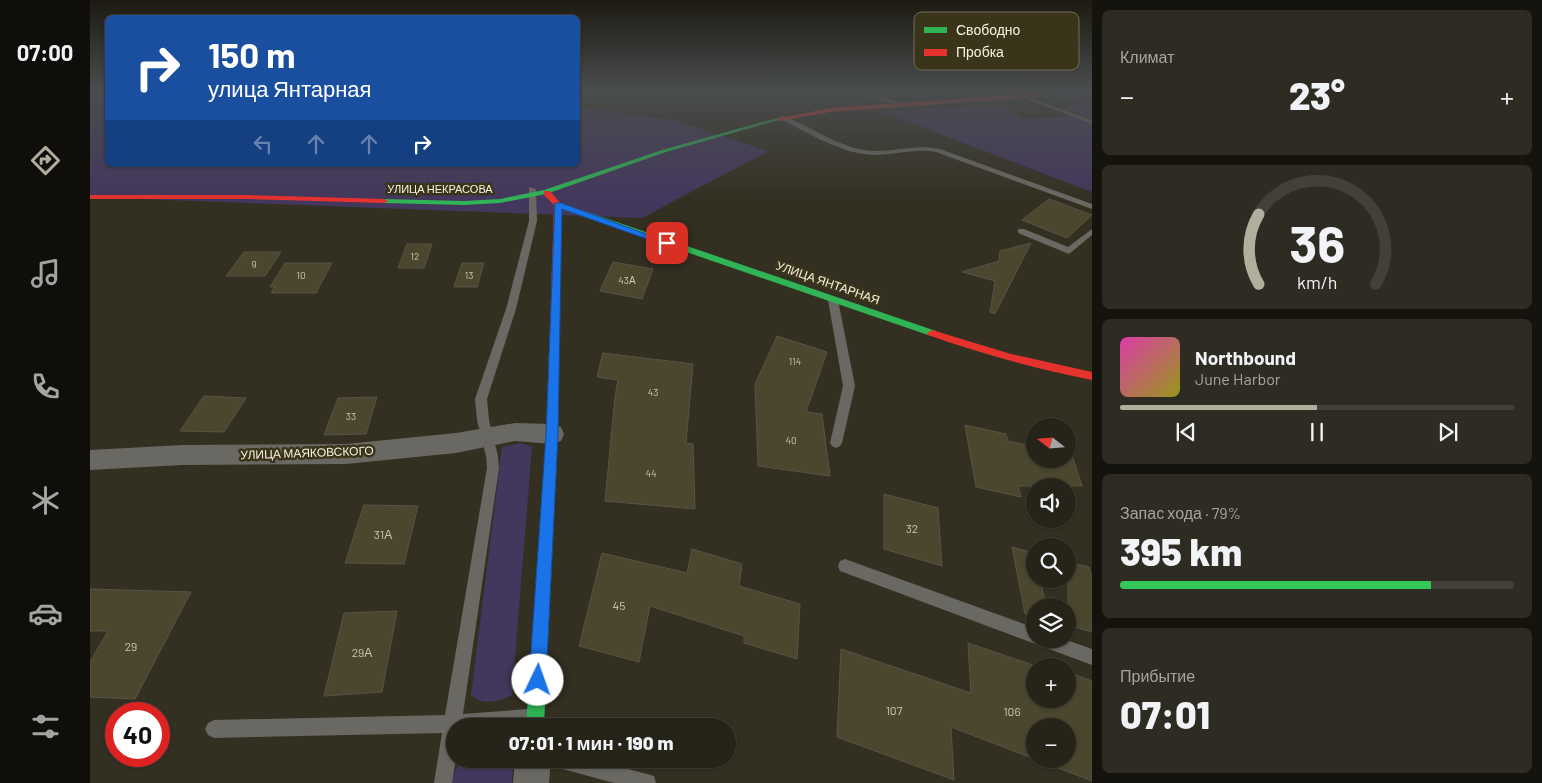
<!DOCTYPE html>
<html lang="ru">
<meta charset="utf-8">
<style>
body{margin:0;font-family:Barlow,sans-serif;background:#2e2b22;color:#f1f3f6;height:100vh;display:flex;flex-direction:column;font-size:19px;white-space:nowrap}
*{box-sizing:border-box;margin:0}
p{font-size:16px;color:#a4a4a2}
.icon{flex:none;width:28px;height:28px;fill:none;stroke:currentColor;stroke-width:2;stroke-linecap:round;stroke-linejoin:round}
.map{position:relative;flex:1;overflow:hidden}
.panel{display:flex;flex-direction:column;gap:10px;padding:10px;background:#15130e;width:450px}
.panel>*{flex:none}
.guide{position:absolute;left:15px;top:15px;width:475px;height:152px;border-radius:8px;box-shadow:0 1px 4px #0004,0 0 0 1px #424038;background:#1a4fa0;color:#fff;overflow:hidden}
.needle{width:32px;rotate:287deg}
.fabs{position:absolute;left:936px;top:418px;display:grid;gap:10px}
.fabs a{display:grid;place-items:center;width:50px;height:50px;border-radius:50%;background:#262319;box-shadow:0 1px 4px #0004,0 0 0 1px #424038;font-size:25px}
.speed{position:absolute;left:15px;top:702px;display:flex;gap:10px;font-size:25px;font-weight:700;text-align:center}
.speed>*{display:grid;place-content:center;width:65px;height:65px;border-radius:50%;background:#262319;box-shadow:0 1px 4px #0004,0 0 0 1px #424038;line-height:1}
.speed .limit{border:8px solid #d22;background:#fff;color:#111}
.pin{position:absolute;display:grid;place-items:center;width:42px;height:42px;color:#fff;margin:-21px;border-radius:10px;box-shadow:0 2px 8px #0006}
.me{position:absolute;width:55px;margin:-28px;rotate:3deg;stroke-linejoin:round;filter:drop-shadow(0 0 4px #0008)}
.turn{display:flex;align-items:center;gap:18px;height:105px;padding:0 20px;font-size:22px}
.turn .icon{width:65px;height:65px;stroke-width:2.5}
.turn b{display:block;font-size:35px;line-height:42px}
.lanes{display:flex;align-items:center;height:48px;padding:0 20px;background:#0003;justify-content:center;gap:25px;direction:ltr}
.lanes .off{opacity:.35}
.big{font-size:38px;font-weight:800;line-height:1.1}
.panel .tile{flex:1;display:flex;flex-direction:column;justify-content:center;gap:8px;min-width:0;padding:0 18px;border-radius:8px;background:#2e2b22}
.panel .dial{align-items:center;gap:0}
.dial svg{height:130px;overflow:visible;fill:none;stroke:#424038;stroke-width:7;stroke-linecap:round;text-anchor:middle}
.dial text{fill:#f1f3f6;stroke:none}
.song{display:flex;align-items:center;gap:15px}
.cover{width:60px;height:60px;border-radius:8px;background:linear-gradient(135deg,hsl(320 70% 55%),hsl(60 70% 35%))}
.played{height:5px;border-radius:2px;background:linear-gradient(90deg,#b1ae9e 50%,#424038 50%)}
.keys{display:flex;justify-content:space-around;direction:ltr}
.heat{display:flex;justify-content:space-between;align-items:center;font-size:28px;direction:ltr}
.charge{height:8px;border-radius:4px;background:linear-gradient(90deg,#34c759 79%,#424038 0)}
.trip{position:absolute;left:356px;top:718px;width:290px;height:50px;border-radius:25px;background:#262319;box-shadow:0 1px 4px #0004,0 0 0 1px #424038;font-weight:800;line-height:50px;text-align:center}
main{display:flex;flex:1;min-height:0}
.dock{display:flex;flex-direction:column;width:90px;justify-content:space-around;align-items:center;background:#0f0e0a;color:#a4a4a2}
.dock .icon{width:35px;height:35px}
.dock .active{color:#b1ae9e}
.dock b{font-size:22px;color:#f1f3f6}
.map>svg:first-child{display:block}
.green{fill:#43375d}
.building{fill:#4b462e;stroke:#575448;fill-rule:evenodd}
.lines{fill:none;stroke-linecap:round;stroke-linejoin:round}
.lane{fill:#6a6862;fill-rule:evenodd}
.street{fill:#6a6862;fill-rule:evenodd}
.fast{fill:#30b455;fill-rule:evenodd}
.jam{fill:#e5322d;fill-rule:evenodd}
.route{fill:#1a73e8;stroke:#114b97}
.labels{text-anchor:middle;stroke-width:5;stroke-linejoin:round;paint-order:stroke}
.number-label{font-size:10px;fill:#cac7b5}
.far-street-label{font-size:11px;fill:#f5f2e2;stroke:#3a341a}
.street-label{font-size:12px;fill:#f5f2e2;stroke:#3a341a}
.near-number-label{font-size:12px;fill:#cac7b5}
.key{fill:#3a341a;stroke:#726d56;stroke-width:1}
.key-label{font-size:14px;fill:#f5f2e2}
</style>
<main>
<nav class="dock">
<b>07:00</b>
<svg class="icon active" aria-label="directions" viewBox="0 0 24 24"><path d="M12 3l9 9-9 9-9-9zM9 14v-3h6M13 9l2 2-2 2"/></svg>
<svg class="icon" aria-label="music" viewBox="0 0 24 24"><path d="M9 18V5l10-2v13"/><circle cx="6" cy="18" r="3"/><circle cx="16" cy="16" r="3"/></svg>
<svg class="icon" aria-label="phone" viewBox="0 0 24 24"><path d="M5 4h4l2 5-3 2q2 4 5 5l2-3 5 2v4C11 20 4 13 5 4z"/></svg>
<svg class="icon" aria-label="climate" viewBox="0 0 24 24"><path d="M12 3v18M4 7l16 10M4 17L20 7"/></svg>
<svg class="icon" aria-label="car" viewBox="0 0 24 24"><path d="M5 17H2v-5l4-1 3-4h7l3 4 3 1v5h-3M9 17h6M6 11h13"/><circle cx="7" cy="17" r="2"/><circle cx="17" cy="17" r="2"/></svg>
<svg class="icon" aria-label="filters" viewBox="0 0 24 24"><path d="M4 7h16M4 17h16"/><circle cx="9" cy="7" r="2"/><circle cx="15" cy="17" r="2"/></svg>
</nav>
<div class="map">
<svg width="1002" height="783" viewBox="0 0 1002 783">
<rect width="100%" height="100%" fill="#332f21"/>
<g class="green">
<path d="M0,90H17L18,165H488V107L587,121L678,151L552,218L0,197Z"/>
<path d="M1002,93V119L974,108L991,104L972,96L980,94Z"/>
<path d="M911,105L934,119L982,116L1002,124V192L792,112Z"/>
<path d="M431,443L442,447L422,695C409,702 393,706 381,695L412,447Z"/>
<path d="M374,759H423L422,783H362C364,772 366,766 374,759Z"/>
</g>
<g class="building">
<path d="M959,199L1002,215L977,238L932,220Z"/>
<path d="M941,243L905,314L900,312L905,281L872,272L909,261L910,251Z"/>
<path d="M317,244H342L334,268H308Z"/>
<path d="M154,252H191L175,276H136Z"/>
<path d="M523,262L563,269L552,299L510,291Z"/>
<path d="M195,263H242L226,293H181L185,287H180Z"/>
<path d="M372,263H394L387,287H364Z"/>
<path d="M687,336L737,352L716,412L732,414L740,476L668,466L665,384Z"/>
<path d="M513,353L603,364L596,443L603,444L605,509L515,501L525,397L528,380L507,377Z"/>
<path d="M114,396L156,398L134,432L90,431Z"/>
<path d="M287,397L276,434L234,435L248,398Z"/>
<path d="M875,425L916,434L918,441L945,447V459H978V454L982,455L992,486H928L931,497L886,487Z"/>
<path d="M794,494L848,508L852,566L794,549Z"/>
<path d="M274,505L328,506L314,564L255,563Z"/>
<path d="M922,547L944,553L945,579H950L956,606H945V616L935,614Z"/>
<path d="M602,549L652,564L649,586L710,604L707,659L654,643V636L560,606L549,662L489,646L512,553L597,573Z"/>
<path d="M978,562L999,567L1002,577V632L978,625Z"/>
<path d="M0,589L101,592L45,699L0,697V662L18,631H0Z"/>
<path d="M307,611L292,692L234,696L254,613Z"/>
<path d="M878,643L946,666L945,699H978V672L1002,681V781L861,727L864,780L747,737L751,649L881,693ZM945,726H978V759H945Z"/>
</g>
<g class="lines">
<g class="lane">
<path d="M750,90H761L816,104L813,106Z"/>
<path d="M932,95L1002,120V124L932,97Z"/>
<path d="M692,116C720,125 744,145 774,150C800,154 824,143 850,149L1002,204V209L846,152C825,148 805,155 784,155C751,154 719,133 690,119L689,118Z"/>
<path d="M439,187L446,189L447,221L426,309L397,399L399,420L408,456L409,468L373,714L439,709L445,712L448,718L445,724L440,726H365L366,759L362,783H344L352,733L124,738L118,735L115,729L118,723L124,720L355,715L397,468L396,456L387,420L385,399L416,309L439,221Z"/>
<path d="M928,229H934L978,247L1002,229V235L979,254L928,233Z"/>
<path d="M743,297L748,300L765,386L752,443L750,446L746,448L742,446L740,443L753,386L738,300Z"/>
<path d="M755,559L945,628V639H974L1002,649V665L750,571L748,566L750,561Z"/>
<path d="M460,759H501L557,774L564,776L566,783H524L469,768L463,765Z"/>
</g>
<g class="street">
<path d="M425,423L462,424L471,427L474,434L471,441L462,444L425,441L366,453L256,464L92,465L0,470V450L92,445L256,444L366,433Z"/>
<path d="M425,759H461L459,783H423Z"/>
</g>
<g class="fast">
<path d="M687,118L692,119L576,152L456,194L410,203L374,205L294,203L290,201L294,199L374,201L410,199L454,190L572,150Z"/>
<path d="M465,203H471L846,331L847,333L842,336L838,335L465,207Z"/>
<path d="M464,347L469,351L468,434L454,726H436L456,434L459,351Z"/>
</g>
<g class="jam">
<path d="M949,90H959L934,98L740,112L689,121L686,119L740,108L934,94Z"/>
<path d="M454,191H460L472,205L469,351L464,355L459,351L464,205L454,195Z"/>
<path d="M0,195H159L294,199L298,201L294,203L159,199H0Z"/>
<path d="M842,330L921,354L1002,372V380C946,369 892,354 838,335L837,333Z"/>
</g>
</g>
<linearGradient id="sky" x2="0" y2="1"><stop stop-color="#1c1a12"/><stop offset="0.45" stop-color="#4a4d4e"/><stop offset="1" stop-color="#4a4d4e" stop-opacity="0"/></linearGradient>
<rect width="1002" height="200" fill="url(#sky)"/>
<path class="route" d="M465,203H471L581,243L574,245L472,209L468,434L456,680L454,686L448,688L442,686L439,680L456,434Z"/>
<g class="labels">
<g class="number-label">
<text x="325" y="260">12</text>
<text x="164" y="268">9</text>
<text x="211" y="279">10</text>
<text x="379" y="279">13</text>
<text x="537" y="284">43А</text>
<text x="705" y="365">114</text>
<text x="563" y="396">43</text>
<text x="261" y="420">33</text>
<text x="701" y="444">40</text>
<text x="561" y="477">44</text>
</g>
<g class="far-street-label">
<text x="350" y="193">УЛИЦА НЕКРАСОВА</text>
</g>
<g class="street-label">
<text transform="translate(738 283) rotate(19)" y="4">УЛИЦА ЯНТАРНАЯ</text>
<text transform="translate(217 453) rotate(-2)" y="4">УЛИЦА МАЯКОВСКОГО</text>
</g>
<g class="near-number-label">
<text x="822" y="533">32</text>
<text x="293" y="539">31А</text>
<text x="529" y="610">45</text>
<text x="41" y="651">29</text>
<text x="272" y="657">29А</text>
<text x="804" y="715">107</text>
<text x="922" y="716">106</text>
</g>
</g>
<rect x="824" y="12" width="165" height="58" rx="8" class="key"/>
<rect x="834" y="27" width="23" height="6" fill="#30b455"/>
<rect x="834" y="49" width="23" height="7" fill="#e5322d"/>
<g class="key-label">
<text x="866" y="35">Свободно</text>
<text x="866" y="57">Пробка</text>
</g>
</svg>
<div class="fabs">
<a><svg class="needle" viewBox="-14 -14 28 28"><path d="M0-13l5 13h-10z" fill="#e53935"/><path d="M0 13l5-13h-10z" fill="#a4a4a2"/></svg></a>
<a><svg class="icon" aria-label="sound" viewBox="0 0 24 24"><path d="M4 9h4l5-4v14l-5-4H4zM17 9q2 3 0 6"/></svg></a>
<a><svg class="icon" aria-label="search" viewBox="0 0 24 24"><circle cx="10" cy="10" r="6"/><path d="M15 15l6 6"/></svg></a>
<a><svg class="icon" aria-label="layers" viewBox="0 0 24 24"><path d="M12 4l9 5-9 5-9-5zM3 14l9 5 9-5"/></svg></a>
<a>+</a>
<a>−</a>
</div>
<div class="speed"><div class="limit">40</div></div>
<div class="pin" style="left:577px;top:243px;background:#d93025"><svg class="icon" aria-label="arrive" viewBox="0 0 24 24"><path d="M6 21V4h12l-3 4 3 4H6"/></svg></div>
<svg class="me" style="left:448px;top:680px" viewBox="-20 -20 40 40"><circle r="19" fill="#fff"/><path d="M0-13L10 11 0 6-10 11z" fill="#1a73e8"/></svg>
<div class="trip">07:01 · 1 мин · 190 m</div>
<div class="guide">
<div class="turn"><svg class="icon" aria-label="right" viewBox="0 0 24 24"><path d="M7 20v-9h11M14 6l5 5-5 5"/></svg><div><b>150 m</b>улица Янтарная</div></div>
<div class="lanes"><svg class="icon off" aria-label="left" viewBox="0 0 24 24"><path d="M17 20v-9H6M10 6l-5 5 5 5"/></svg><svg class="icon off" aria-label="ahead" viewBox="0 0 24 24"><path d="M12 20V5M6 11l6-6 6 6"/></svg><svg class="icon off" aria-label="ahead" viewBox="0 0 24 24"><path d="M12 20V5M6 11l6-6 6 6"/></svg><svg class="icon" aria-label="right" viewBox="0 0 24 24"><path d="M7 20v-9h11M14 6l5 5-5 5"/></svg></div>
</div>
</div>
<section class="panel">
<div class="tile"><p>Климат</p>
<div class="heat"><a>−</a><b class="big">23°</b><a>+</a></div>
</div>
<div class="tile dial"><svg viewBox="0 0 100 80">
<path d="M14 69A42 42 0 1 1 86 69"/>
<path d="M14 69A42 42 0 0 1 14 26" stroke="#b1ae9e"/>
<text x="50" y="56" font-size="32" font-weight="700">36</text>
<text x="50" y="72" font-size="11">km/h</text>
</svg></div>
<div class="tile">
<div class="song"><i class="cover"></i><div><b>Northbound</b><p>June Harbor</p></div></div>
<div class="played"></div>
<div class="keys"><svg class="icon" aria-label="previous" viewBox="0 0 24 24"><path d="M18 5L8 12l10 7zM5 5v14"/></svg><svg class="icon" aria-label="pause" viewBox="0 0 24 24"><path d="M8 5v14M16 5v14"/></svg><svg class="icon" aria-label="next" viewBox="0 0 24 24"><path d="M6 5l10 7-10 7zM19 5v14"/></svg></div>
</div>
<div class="tile"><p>Запас хода · 79%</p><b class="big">395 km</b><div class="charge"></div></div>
<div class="tile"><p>Прибытие</p><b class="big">07:01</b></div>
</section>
</main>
